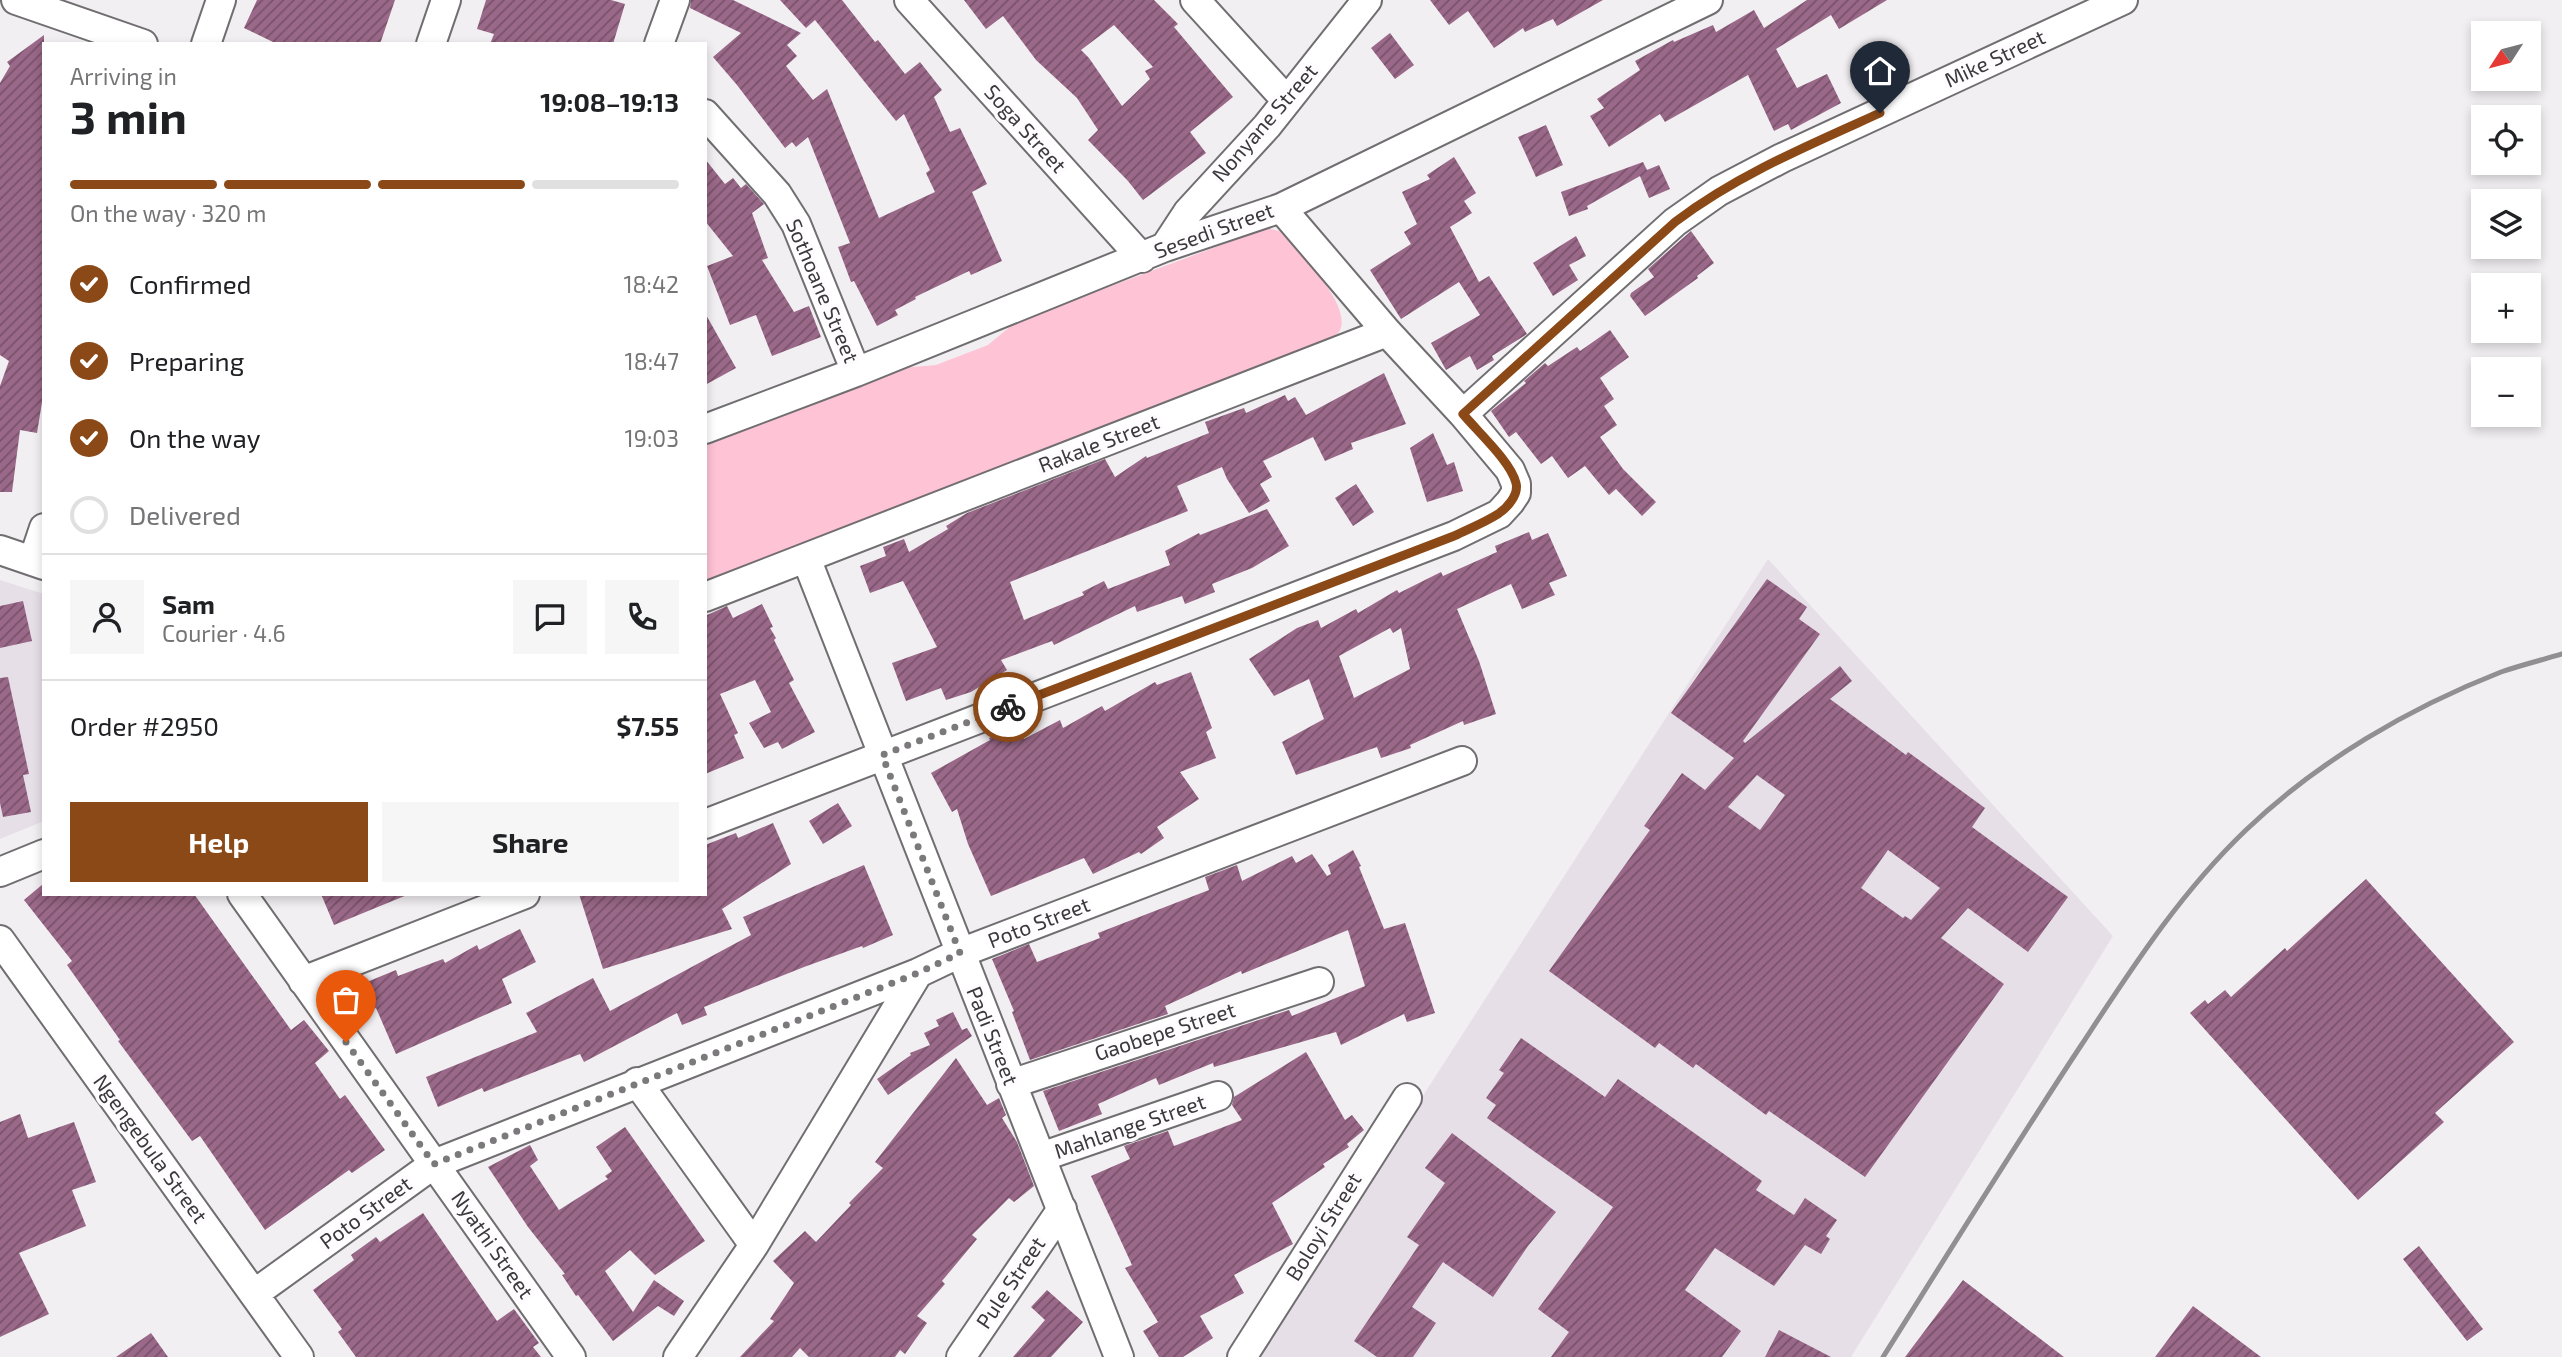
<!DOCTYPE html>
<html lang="en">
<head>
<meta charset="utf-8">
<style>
	:root { --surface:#fff; --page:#f6f6f6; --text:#202124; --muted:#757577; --line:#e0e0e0; --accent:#8b4917 }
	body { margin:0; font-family:"Exo 2",sans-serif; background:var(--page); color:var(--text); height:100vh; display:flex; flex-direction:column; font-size:26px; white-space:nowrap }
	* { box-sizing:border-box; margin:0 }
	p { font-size:23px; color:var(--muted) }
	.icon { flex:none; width:38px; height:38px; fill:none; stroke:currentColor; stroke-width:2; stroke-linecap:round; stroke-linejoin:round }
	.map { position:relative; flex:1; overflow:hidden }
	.sheet { position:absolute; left:42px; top:42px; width:665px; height:854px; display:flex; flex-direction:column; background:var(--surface); border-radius:0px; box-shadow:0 4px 10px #0003 }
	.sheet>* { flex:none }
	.needle { width:46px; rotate:234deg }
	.tools { position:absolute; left:2471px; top:21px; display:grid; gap:14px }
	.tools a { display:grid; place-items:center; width:70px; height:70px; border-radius:0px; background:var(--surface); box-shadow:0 4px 10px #0003; font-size:35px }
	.pin { position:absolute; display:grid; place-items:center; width:60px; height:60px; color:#fff; margin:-72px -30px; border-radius:50% 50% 50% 0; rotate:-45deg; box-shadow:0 0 7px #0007 }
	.pin .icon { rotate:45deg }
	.courier { position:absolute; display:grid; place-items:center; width:70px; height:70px; margin:-35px; border:5px solid #8b4917; border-radius:50%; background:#fff; color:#222; box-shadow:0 2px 9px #0007 }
	.summary em { font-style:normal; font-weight:700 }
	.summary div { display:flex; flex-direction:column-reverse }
	.summary { display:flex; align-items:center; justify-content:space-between; height:119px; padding:0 28px }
	h1 { font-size:46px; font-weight:700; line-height:52px }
	.bar { display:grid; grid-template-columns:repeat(4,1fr); gap:10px 7px; align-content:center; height:84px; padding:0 28px }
	.bar i { height:9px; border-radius:5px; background:var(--line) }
	.bar .selected { background:var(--accent) }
	.bar p { grid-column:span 4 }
	.line { display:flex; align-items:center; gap:18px; padding:0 28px; border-top:2px solid var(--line) }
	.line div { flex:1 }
	.round { display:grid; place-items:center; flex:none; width:74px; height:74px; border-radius:0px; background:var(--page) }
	ol { padding:0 28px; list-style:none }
	li { display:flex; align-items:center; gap:21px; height:77px }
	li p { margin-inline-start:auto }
	li .icon { padding:7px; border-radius:50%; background:var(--accent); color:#fff; stroke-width:4 }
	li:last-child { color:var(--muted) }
	li i { width:38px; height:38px; border:4px solid var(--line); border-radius:50% }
	.button { display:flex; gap:14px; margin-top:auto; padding:14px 28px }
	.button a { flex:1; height:80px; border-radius:0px; background:var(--accent); color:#fff; font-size:28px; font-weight:700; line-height:80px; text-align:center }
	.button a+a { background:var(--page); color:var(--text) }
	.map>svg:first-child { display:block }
	.built { fill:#e7dfe8 }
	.park { fill:#fec3d5 }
	.building { fill:url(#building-hatch); fill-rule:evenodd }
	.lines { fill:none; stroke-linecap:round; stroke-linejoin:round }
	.street-casing { stroke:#716e71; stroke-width:32 }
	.street { stroke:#fff; stroke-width:28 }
	.rail { stroke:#918f91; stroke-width:5 }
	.done { stroke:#7b797b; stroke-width:7; stroke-dasharray:0 12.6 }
	.route { stroke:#8b4917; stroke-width:9 }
	.labels { text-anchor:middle; stroke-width:7; stroke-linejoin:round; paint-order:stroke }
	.street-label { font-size:21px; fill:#3b3a3b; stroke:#fffcff }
</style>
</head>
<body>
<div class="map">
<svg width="2562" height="1357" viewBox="0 0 2562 1357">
	<defs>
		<pattern id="building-hatch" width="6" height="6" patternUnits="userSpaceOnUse" patternTransform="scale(1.75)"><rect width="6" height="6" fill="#9a6888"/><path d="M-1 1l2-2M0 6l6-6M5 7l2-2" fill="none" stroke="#78526a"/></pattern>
	</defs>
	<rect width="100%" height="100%" fill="#f2eff2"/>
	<path class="built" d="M1768 559 2113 936 1851 1357H1255Z
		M0 580 44 594V821L0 839Z"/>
	<path class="park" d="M1267 228 1279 231 1289 239C1303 257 1354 308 1339 332 1336 336 1330 339 1326 342L705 582V443L900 368 936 365 988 345 1017 321Z"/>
	<path class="building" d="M257 0H395L380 44H277L244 28Z
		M486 0H611L625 4 613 44H490L494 34 477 29Z
		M691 0H733L801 33 787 45 797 56 786 66 813 100 827 89 879 218 935 192 926 173 930 170 904 114 896 121 815 20 806 28 780 0H842L875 42 878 40 905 74 920 62 942 90 934 97 950 132 960 128 987 184 972 192 1002 261 971 275 969 271 915 297 916 299 895 310 898 315 877 326 854 281 851 282 838 247 850 243 808 137 796 147 792 142 785 148 737 85 713 57 741 33 690 8Z
		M964 0H1154L1178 24 1174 27 1233 97 1190 132 1206 153 1143 200 1128 181 1088 140 1098 130 1077 98 1036 60 1003 16 986 29ZM1114 25 1153 67 1145 71 1150 79 1122 106 1089 58 1081 50Z
		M1430 0H1603L1557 26 1553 19 1525 32 1523 28 1494 48 1468 11 1449 25Z
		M1807 0H1887L1839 29 1831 15 1776 49 1797 88 1827 74 1841 103 1791 130 1788 124 1774 131 1748 75 1665 122 1660 114 1609 147 1590 116 1604 108 1597 99 1640 70 1635 61 1673 40 1674 42 1713 25 1716 32 1754 10 1764 28Z
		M1390 33 1414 65 1395 79 1371 48Z
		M44 35V390L37 433 20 430 12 492H0V386L9 361 0 355V83L10 66 7 62Z
		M1546 125 1563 165 1536 177 1518 137Z
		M1454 157 1476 193 1464 201 1472 213 1450 227 1479 282 1489 276 1527 334 1492 356 1494 360 1477 370 1470 356 1446 370 1431 343 1480 315 1459 282 1401 319 1370 270 1411 244 1404 232 1417 224 1402 192 1430 179 1427 175Z
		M705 159 725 184 733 178 741 188 746 184 764 204 752 213 768 258 762 260 794 312 809 306 821 337 772 356 756 315 730 325 707 266 733 256 705 221Z
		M1643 162 1647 170 1659 165 1670 189 1649 198 1640 176 1587 206 1588 209 1569 216 1561 192Z
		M1691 231 1714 263 1697 276 1698 278 1645 316 1630 296 1631 293 1654 277 1648 269Z
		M1576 236 1586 256 1569 265 1578 280 1553 296 1533 263Z
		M705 313 736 368 705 385Z
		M1610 330 1629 357 1600 378 1614 399 1604 406 1617 425 1600 437 1623 469 1656 502 1642 516 1616 489 1609 495 1585 466 1568 478 1552 456 1541 464 1516 432 1509 437 1491 411 1526 383 1524 381 1545 363 1548 366 1577 347 1580 351Z
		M1384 373 1406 424 1351 443 1353 449 1325 461 1313 437 1263 461 1272 477 1260 484 1270 501 1249 513 1227 479 1222 467 1177 486 1188 511 1010 582 1024 620 1084 595 1082 592 1104 581 1108 589 1170 565 1165 551 1199 533 1200 535 1267 509 1289 546 1252 568 1212 584 1215 592 1185 604 1182 596 1137 612 1135 606 1054 645 1052 641 1001 660 1007 670 971 692 946 700 941 688 906 701 892 663 937 647 903 581 870 593 860 566 886 556 883 547 904 539 909 552 948 529 946 526 967 513 1105 459 1115 477 1146 456 1147 458 1209 433 1205 422 1244 408 1246 413 1285 395 1288 401 1295 397 1306 415Z
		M1433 433 1447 465 1454 462 1463 491 1427 502 1410 448Z
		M1356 484 1374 512 1353 526 1335 498Z
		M1529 532 1532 540 1548 533 1567 576 1549 583 1555 595 1522 609 1511 584 1457 609 1479 661 1496 714 1464 725 1463 721 1410 745 1411 748 1381 758 1377 747 1296 775 1282 742 1324 719 1309 679 1274 696 1249 659 1297 628 1318 620 1321 628 1356 609 1358 613 1397 590 1399 593 1441 572 1443 576 1497 552 1495 546ZM1390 628 1393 633 1401 628 1410 669 1354 698 1339 656Z
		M1767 579 1807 607 1799 619 1820 634 1743 741 1745 743 1840 666 1852 681 1830 699 1906 755 1908 752 1985 808 1972 827 2068 897 2028 952 1968 908 1941 938 2004 984 1865 1177 1769 1111 1766 1115 1696 1064 1693 1068 1659 1043 1655 1048 1549 971 1650 830 1644 826 1682 773 1705 790 1734 758 1671 713ZM1757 775 1785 795 1760 830 1728 807ZM1888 850 1940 888 1911 920 1905 916 1903 918 1861 888Z
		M23 601 32 641 0 648V606Z
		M762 604 773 627 770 628 776 638 774 640 794 680 789 683 815 732 782 749 778 742 764 748 749 723 771 712 755 680 720 694 738 733 734 735 744 758 705 774V616L727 606 733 618Z
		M1191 672 1212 728 1206 732 1216 758 1180 772 1199 799 1157 827 1164 838 1141 854 1139 852 1093 874 1084 858 991 896 968 844 957 809 952 812 931 773 990 740 989 738 1019 726 1024 739 1060 720 1063 728 1102 706 1105 711 1155 682 1157 685Z
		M8 677 29 774 23 775 31 812 3 817 0 803V678Z
		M838 803 852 826 823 844 809 821Z
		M773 823 791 864 722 909 732 929 603 969 579 894H705V845L736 833 738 838Z
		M1353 850 1361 866 1359 867 1384 929 1405 923 1435 1013 1407 1022 1404 1014 1341 1045 1336 1032 1214 1067 1213 1063 1159 1085 1156 1078 1098 1104 1102 1114 1059 1131 1043 1091 1289 1010 1292 1016 1365 986 1348 930 1242 974 1241 971 1165 1006 1168 1014 1030 1060 1012 1012 1014 1011 992 959 1029 944 1037 962 1100 938 1098 933 1209 890 1205 877 1237 865 1242 881 1292 856 1296 863 1312 854 1327 876 1331 874 1328 865Z
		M864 865 893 935 863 948 862 946 804 967 704 1007 707 1015 682 1025 677 1013 584 1062 580 1054 484 1092 482 1088 438 1107 426 1077 537 1032 526 1013 593 978 610 1011 751 935 743 917Z
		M2366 879 2514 1042 2435 1113 2444 1122 2358 1200 2190 1013 2205 1000 2208 1004 2225 990 2231 997 2285 948 2287 951Z
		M43 884 44 894H194L291 1030 304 1020 329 1051 315 1063 340 1099 345 1095 385 1150 352 1173 349 1170 265 1230 200 1136 192 1141 118 1041 120 1040 67 965 72 961 24 900Z
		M321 894H407V895L334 925Z
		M520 929 536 962 502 979 512 1003 396 1054 376 1008 373 1009 362 984 396 970 398 976 443 959 445 963 477 945 479 950Z
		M953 1012 962 1030 967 1028 972 1036 888 1095 877 1079 911 1055 910 1053 930 1045 924 1033 939 1026 936 1020Z
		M1521 1038 1605 1097 1618 1079 1762 1181 1756 1190 1794 1215 1805 1198 1837 1220 1826 1236 1830 1239 1821 1254 1805 1245 1774 1286 1715 1248 1685 1290 1741 1331 1722 1357H1551L1569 1332 1538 1309 1613 1207 1487 1118 1496 1105 1486 1098 1504 1073 1499 1070Z
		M1306 1052 1345 1120 1352 1115 1364 1130 1347 1144 1349 1147 1323 1164 1325 1167 1272 1203 1293 1244 1234 1275 1244 1293 1200 1316 1213 1338 1183 1357H1159L1143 1331 1158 1322 1125 1268 1132 1265 1091 1176 1130 1159 1124 1146 1168 1131 1174 1146 1242 1120 1232 1105 1234 1097Z
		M956 1058 987 1105 999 1098 1006 1115 1002 1118 1017 1142 1034 1186 1014 1202 1009 1198 972 1235 977 1239 942 1281 945 1284 917 1316 927 1323 905 1354 900 1350 895 1357H809L800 1348 792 1357H740L774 1321 770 1319 794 1283 773 1261 805 1231 816 1242 851 1205 849 1203 883 1168 875 1162Z
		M20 1114 28 1138 74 1122 96 1182 72 1190 86 1226 19 1253 49 1314 0 1337V1122Z
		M625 1127 705 1241 655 1275 630 1250 605 1271 633 1312 654 1280 684 1301 674 1316 658 1306 613 1341 578 1295 576 1296 562 1275 565 1274 528 1227 488 1167 530 1145 538 1160 530 1166 559 1210 608 1179 605 1176 612 1171 596 1147Z
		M1452 1133 1556 1212 1528 1246 1493 1297 1443 1262 1412 1307 1436 1323 1413 1357H1377L1354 1341 1419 1245 1407 1237 1445 1183 1425 1168Z
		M423 1213 497 1321 514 1309 539 1343 533 1347 541 1357H356L338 1332 342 1329 313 1290 354 1260 351 1255 376 1237 380 1242Z
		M2419 1246 2483 1329 2467 1341 2403 1259Z
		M1963 1280 2064 1357H1905Z
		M1047 1290 1083 1322 1051 1357H1013L1045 1320 1031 1307Z
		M2193 1306 2261 1357H2155Z
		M1779 1330 1831 1357H1765Z
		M151 1333 168 1357H116Z"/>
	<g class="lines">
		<g class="street-casing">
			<path id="street" d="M16 0 143 44
				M909 0 1142 258
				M1195 0 1287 101
				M206 44 221 0
				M431 44 446 0
				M659 44 675 0
				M705 114 777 194 796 224 856 372
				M1165 247 1188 212 1267 126 1367 0
				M1463 414 1675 222 1719 191 1782 158 2123 0
				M705 429 856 372 1165 247 1281 208 1708 0
				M0 550 44 565
				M806 558 1119 1357
				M33 561 44 528
				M705 597 1387 332
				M705 824 1454 536 1499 514 1510 502 1516 493V484L1510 470 1463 414 1387 332 1281 208
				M0 872 44 854
				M242 894 571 1357
				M0 940 299 1357
				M303 981 525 894
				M637 1082 754 1245
				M1011 1084 1319 982
				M1041 1157 1218 1096
				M254 1294 434 1164 918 973 960 953 1462 761
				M678 1357 754 1245 918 973
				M961 1357 1062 1209
				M1242 1357 1407 1098"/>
		</g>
		<use href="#street" class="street"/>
		<path class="rail" d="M1883 1357C1949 1252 2014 1147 2082 1044 2132 968 2180 893 2246 830 2318 761 2409 708 2501 672 2521 665 2542 660 2562 654"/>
	</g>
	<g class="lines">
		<path class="done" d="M346 1042 434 1164 918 973 960 953 882 755 1008 707"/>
		<path class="route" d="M1008 707 1454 536C1468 529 1484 523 1498 514 1507 508 1519 495 1516 483 1511 462 1478 432 1463 414L1675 222C1737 175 1809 145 1880 113"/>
	</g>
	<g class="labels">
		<g class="street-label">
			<text transform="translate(1995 59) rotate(-25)" y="7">Mike Street</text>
			<text transform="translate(1265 123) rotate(-49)" y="7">Nonyane Street</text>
			<text transform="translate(1025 129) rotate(48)" y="7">Soga Street</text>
			<text transform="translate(1214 231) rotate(-20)" y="7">Sesedi Street</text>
			<text transform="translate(822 291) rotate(67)" y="7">Sothoane Street</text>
			<text transform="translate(1099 444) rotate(-21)" y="7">Rakale Street</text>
			<text transform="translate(1039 923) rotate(-21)" y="7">Poto Street</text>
			<text transform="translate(1165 1032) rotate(-18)" y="7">Gaobepe Street</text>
			<text transform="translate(992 1036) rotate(68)" y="7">Padi Street</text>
			<text transform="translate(1130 1127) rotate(-19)" y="7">Mahlange Street</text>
			<text transform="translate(150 1149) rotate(54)" y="7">Ngengebula Street</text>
			<text transform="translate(366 1213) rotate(-36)" y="7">Poto Street</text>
			<text transform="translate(1324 1227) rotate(-58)" y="7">Boloyi Street</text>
			<text transform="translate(492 1245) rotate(55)" y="7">Nyathi Street</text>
			<text transform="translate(1011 1283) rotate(-56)" y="7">Pule Street</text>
		</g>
	</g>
</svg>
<div class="tools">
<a><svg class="needle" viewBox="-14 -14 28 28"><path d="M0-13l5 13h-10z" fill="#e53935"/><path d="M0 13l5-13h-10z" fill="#757577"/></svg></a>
<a><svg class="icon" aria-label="locate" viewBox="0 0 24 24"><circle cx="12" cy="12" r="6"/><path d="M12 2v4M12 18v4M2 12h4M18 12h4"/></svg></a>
<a><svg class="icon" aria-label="layers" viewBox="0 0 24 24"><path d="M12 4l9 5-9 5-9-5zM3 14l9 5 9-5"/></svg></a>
<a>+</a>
<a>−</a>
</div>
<div class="pin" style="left:346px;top:1042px;background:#ea580c"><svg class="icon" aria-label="bag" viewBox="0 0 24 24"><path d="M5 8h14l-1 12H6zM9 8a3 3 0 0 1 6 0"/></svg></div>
<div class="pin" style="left:1880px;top:113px;background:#1f2937"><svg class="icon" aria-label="home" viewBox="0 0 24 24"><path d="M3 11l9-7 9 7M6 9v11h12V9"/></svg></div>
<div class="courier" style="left:1008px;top:707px"><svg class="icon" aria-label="bike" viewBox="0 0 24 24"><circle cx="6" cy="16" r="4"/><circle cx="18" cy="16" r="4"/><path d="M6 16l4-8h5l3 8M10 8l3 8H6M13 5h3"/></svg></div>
<section class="sheet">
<div class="summary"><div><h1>3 min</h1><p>Arriving in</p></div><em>19:08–19:13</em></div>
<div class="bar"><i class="selected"></i><i class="selected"></i><i class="selected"></i><i></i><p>On the way · 320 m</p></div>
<ol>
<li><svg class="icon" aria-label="check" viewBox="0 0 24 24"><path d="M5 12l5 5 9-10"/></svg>Confirmed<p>18:42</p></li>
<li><svg class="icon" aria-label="check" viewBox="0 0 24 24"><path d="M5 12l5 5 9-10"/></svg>Preparing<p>18:47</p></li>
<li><svg class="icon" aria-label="check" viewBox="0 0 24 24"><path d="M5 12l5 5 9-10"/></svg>On the way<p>19:03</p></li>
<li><i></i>Delivered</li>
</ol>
<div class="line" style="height:126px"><a class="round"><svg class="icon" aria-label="person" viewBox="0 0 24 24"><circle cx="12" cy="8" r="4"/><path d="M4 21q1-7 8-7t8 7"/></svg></a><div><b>Sam</b><p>Courier · 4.6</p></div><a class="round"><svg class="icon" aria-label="chat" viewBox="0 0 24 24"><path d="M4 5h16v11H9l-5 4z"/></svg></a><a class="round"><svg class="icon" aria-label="phone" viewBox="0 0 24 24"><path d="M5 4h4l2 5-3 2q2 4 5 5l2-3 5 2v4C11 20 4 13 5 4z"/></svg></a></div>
<div class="line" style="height:91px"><div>Order #2950</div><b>$7.55</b></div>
<div class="button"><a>Help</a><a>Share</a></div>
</section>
</div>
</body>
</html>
